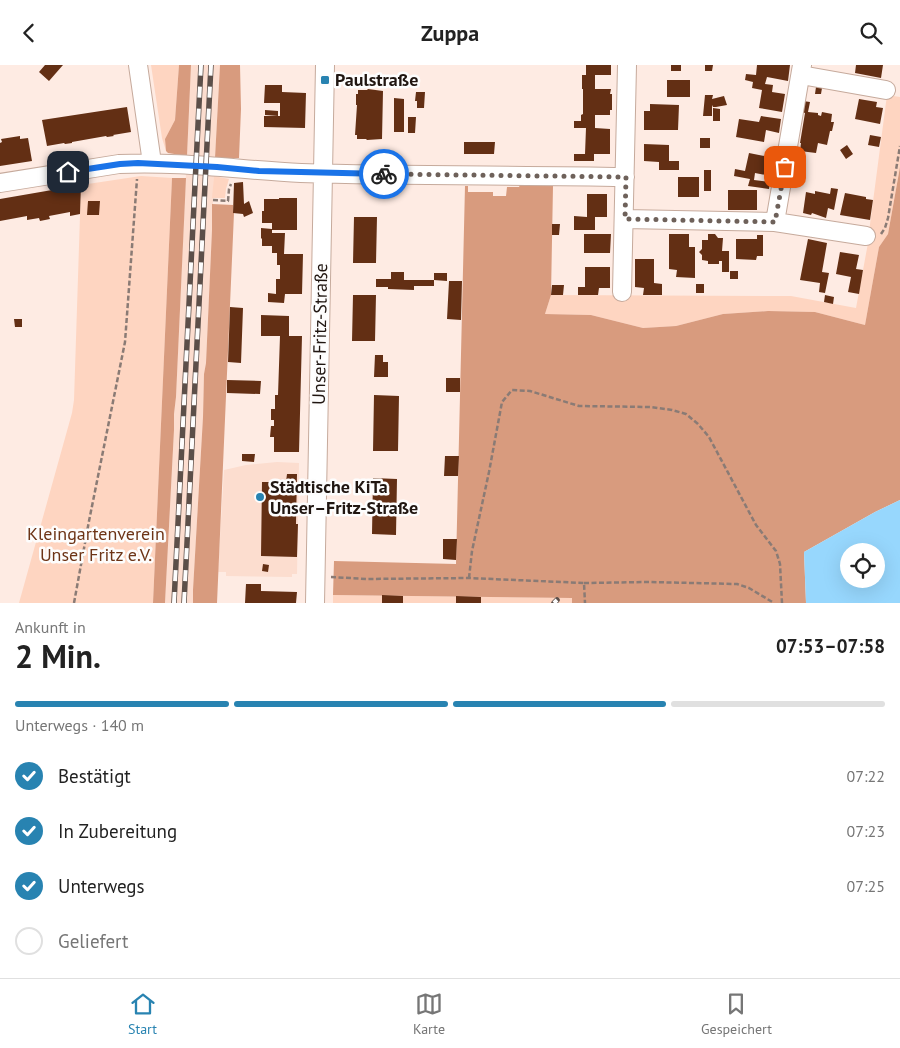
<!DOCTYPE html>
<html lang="de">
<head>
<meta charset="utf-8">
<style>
	:root { --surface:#fff; --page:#f2f2f2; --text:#222; --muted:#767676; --line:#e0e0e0; --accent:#2883b1 }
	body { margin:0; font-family:"PT Sans",sans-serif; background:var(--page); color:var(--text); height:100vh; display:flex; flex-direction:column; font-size:19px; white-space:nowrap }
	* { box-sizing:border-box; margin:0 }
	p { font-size:16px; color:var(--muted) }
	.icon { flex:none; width:28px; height:28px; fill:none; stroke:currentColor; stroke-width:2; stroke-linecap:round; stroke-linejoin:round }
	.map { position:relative; height:538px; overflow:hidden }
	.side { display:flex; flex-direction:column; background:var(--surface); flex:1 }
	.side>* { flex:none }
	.fabs { position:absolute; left:840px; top:478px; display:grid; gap:10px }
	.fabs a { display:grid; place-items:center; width:45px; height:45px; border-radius:50%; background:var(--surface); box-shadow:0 5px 20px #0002; font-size:25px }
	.pin { position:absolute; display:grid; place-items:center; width:42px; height:42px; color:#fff; margin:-21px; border-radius:10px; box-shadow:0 2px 8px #0006 }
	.courier { position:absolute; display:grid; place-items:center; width:50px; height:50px; margin:-25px; border:4px solid #1a73e8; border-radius:50%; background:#fff; color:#222; box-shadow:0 1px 6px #0007 }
	.head em { font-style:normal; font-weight:800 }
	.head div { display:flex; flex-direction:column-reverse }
	.head { display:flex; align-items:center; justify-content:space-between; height:85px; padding:0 15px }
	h1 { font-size:32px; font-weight:800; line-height:38px }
	.bar { display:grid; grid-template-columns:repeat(4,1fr); gap:8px 5px; align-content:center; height:60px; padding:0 15px }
	.bar i { height:6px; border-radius:4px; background:var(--line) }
	.bar .current { background:var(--accent) }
	.bar p { grid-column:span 4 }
	ol { padding:0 15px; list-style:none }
	li { display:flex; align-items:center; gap:15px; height:55px }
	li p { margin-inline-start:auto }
	li .icon { padding:5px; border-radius:50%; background:var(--accent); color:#fff; stroke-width:4 }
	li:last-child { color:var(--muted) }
	li i { width:28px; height:28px; border:2px solid var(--line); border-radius:50% }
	header { display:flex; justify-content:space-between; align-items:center; height:65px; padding:0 15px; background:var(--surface); font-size:22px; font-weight:800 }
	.menu { display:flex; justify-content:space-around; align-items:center; height:70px; border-top:1px solid var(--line); background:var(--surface); font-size:14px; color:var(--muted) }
	.menu a { display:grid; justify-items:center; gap:2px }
	.menu .current { color:var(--accent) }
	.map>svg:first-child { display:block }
	.built { fill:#fcddcf }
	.green { fill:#fed5c1 }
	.forest { fill:#d89b7e }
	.water { fill:#97d7fd; fill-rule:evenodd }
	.building { fill:#632f14 }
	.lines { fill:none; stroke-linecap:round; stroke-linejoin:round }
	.minor-casing { stroke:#c6aa9c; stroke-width:20 }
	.path { stroke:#8a7b75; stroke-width:2.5; stroke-dasharray:5 2.5; stroke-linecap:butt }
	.minor { stroke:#fff; stroke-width:18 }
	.rail-casing { stroke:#5c4f49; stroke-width:5.5 }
	.rail { stroke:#fdfdfd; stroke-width:4; stroke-dasharray:11; stroke-linecap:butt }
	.done { stroke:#6e615a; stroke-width:5; stroke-dasharray:0 9 }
	.route { stroke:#1a73e8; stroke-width:6 }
	.poi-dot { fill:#2883b1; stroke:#fdfdfd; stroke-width:2 }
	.labels { text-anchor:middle; stroke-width:5; stroke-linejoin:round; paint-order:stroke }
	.poi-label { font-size:18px; font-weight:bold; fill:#201611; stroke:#fdfdfd; text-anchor:start }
	.street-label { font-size:18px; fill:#201611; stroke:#fdfdfd }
	.park-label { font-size:18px; fill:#6d3416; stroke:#fdfdfd }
</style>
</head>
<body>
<header><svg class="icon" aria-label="back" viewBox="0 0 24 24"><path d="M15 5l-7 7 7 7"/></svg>Zuppa<svg class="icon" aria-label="search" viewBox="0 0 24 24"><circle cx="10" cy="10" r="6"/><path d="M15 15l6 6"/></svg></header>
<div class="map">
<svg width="900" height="538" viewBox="0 0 900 538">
	<rect width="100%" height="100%" fill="#feebe3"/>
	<path class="built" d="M191 0H220L215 93 187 91Z
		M186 109 214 111 212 165 206 298 204 309 203 352 193 525V538H165L174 365V349L176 332Z
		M277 397 299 398 297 509H292V512L226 511V507H218L224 405 246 400Z"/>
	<path class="green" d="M151 0H179L175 55 165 74 166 86 162 73Z
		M887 30 900 32V102L888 169 879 182 865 260 815 247 768 246 723 249 676 261 643 263 591 250 545 249 551 230 791 231 856 243 868 178 869 167Z
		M141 111 172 113 153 538H19L72 348 74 335 81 120Z
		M214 111 229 114 226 124 225 133H212Z
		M333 530 572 533V538H333Z"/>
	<path class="forest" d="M179 0H191L187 91 168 88 166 86 165 74 175 55Z
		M220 0H240L241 44 239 93H215Z
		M900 102V435L875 447 804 487 806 538H572V533L333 530 334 496 456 499 465 121H468V127H493V131H506L507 122H519L520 120 553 121 551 230 545 249 591 250 643 263 676 261 723 249 768 246 815 247 865 260 879 182 888 169Z
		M172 113H186L176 332 174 349V365L165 538H153Z
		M212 139 233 140V148H234L217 538H193V525L203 352 204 309 206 298 212 165Z"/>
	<path class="water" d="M900 435V538H806L804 487 875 447ZM849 486H876V514H849Z"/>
	<path class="building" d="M45 0H63L49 16 39 7Z
		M586 0H611V10H595V24H611L610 29H612V45H610V50H595V63L610 64V89H594V96H574V89H585L586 63H574V56H581V50L583 49V24H582V10H586Z
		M671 0H681V6H671Z
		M705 0H713L712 6H705Z
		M757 0H790L788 16 767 12 765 19 773 20 772 27 785 29 782 47 759 43 762 25 752 23 753 17 745 15 746 9 756 10Z
		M856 0H883L881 13 855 8Z
		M667 15H690V32H667Z
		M265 20H282V27L306 28 305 63 264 62V51H280V38H264Z
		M816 22 822 23 821 29H815Z
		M368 24 383 26 382 74 367 75 366 74H357V70H355L357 40H356V29H358V25H367Z
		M416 27H425L424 43H417V36H415Z
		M705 30H713L712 34 724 31 727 40 716 42H713L712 40V51H703Z
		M394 33 404 34V67H394Z
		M859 34 877 37 876 42 883 43 880 59 855 54Z
		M803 36 810 37 808 47 818 48V50L821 51 822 47 832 49 831 57H834L832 66H830L827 80 818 78 816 88 800 86 801 78H800L805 48 802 47Z
		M650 39 679 40 678 65H644V46H650Z
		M127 42 131 67 113 70 114 71 107 72 106 71 72 77V78L65 79 64 78 47 81 42 55Z
		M713 43 720 44V56H713Z
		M265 45 278 46V51L265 50Z
		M761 51 781 54 779 68 766 65 764 77 736 72 739 54 759 57Z
		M408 52H416L415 68H408Z
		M870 70 881 72 879 82 868 80Z
		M20 71V74L28 73 32 96 0 101V78L2 77 1 74Z
		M700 73H710V83H700Z
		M464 77H495L494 89H464Z
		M644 79 669 80V96H679V105H659V97L644 96Z
		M847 80 853 89 846 94 840 85Z
		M380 87H389V96L380 95Z
		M749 88 774 93 771 111 755 108 754 115 770 117 769 124 748 121 750 114 734 111 735 104 745 106Z
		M704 105H711V126H704Z
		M678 112H699V132H678Z
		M243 117 244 139 249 136 253 148 244 152 243 149 233 148 234 118Z
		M81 120 80 149 70 151V147L49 151 50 154 40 156 39 153 27 155V151L0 156V134Z
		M831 123 838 124 834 145 828 143 826 153 812 148 811 150 803 148 806 127 815 129V126L830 129Z
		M728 125H757V145H728Z
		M845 128 866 132V134L873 135 870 155 840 150Z
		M587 129H607V152H595V165H574V151L587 152Z
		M279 133H297V165H272V168H285L284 189H303L302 229H285L284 238 268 237V228L276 229V214H280V200H277V188H272V181H262V173L261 174V163L272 164V158H262V146H264V134H279Z
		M88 136H100L99 150H87Z
		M354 152H377L376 198H353Z
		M552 159H560L559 170H552Z
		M584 169H611L610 188H584Z
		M669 169H689V182H695V213L676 212 677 205 669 204Z
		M708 169H715L718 173H723L722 186H729V207H722V196H719V199H708V196L702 195V190L699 187 702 184V175H708Z
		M757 170H763V191H757L756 195 736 194V174H757Z
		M808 174 827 178 822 207 829 208 825 228 819 227 820 218 800 215Z
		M840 187 859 190 856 204 863 205 859 229 848 227 851 212 836 209Z
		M635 194H654V218L662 219V230H643L644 223 635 222Z
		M585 202H610V223H599L598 230H578V222H585Z
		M730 206H738V214H730Z
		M391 207H404V215H434V208H447V216L434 215V221H414V225L388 224V222H376V214H391Z
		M449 216H462L461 255 447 254Z
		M696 219H704V228H696Z
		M552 220H564L563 230H551Z
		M353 230H376L375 276H352Z
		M825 230 834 232 833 239 824 237Z
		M230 242 243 243 241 298 228 297Z
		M261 250 289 251V271H302L299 387H274V372H270L271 361H274V355H271V344H275V330H278L280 271H261Z
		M14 254H22V262H15Z
		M375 290H383V297H388V312H374Z
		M446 313H460V327H446Z
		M227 315 261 316 260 329 227 328Z
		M374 330 399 331 398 386H373Z
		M242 389H255L254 397 242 396Z
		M445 391H459L458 411H444Z
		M287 409H297L296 459H298L297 492 261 491 262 417H286Z
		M373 413 397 414 396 470 372 469Z
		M443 474H457L456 495 443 494Z
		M263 499 269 500 268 507 262 506Z
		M246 519H261V526L297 527 296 538H245Z
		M382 530 403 531V538H382Z
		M456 531 481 532V538H456Z"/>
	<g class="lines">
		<g class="minor-casing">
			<path id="minor" d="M138 0 152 98
				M801 10 886 25
				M0 118 119 99C180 96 240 105 301 108 409 111 517 110 625 112
				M625 154 775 157 866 171
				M775 157 802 0
				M622 227 627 0
				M315 538 325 0"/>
		</g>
		<path class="path" d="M213 135 228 136 229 124 231 119
			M881 169 885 163 888 153 900 81
			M331 512 367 514 469 513 584 518 585 538
			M469 513 472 486 489 407 502 337 512 325 530 326 579 341 650 342 672 345 686 349 698 359 709 372 756 460 776 486 780 499 782 538
			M584 518 648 517 737 519 749 523 774 538
			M74 538 89 456 125 277 137 114"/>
		<use href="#minor" class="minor"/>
		<g class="rail-casing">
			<path id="rail" d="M174 538 201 0
				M184 538 211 0
				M554 538 557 535"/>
		</g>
		<use href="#rail" class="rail"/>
	</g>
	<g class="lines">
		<path class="done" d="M384 109 626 112 625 154 775 157 785 102"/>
		<path class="route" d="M68 107 120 99 138 98 217 102 259 106 384 109"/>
	</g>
	<g class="poi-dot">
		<rect x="320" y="10" width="10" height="10" rx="2.5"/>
		<circle cx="260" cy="432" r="5"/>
	</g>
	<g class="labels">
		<g class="poi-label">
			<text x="335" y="21">Paulstraße</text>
			<text x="270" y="428">Städtische KiTa<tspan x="270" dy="21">Unser–Fritz-Straße</tspan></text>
		</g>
		<g class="street-label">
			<text transform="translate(320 269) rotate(-89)" y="6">Unser-Fritz-Straße</text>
		</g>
		<g class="park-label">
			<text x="96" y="475">Kleingartenverein<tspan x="96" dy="21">Unser Fritz e.V.</tspan></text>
		</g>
	</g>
</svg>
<div class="fabs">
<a><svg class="icon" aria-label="locate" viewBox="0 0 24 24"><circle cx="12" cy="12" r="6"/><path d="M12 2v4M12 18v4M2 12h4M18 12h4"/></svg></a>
</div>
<div class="pin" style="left:785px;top:102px;background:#ea580c"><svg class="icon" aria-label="bag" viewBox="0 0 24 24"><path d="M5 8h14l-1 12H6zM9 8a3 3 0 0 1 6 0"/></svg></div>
<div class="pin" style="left:68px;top:107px;background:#1f2937"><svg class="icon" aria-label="home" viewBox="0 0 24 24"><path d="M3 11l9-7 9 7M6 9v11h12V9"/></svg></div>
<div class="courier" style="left:384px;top:109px"><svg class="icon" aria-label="bike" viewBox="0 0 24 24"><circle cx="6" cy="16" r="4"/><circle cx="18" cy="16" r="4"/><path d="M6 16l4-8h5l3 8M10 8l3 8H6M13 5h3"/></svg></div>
</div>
<section class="side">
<div class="head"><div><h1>2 Min.</h1><p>Ankunft in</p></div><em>07:53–07:58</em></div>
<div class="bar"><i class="current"></i><i class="current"></i><i class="current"></i><i></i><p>Unterwegs · 140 m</p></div>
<ol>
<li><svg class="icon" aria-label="check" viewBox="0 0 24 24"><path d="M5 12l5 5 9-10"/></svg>Bestätigt<p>07:22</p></li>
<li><svg class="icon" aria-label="check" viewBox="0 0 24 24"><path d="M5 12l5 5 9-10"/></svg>In Zubereitung<p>07:23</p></li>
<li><svg class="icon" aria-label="check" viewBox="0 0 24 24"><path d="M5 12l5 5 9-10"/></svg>Unterwegs<p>07:25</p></li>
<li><i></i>Geliefert</li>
</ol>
</section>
<nav class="menu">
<a class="current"><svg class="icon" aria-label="home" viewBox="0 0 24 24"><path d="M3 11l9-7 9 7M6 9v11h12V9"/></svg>Start</a>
<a><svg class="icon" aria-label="map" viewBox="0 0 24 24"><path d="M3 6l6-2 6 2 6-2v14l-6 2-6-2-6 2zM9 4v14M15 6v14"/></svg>Karte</a>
<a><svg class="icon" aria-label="saved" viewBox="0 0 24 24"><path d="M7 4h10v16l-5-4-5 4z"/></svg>Gespeichert</a>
</nav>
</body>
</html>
